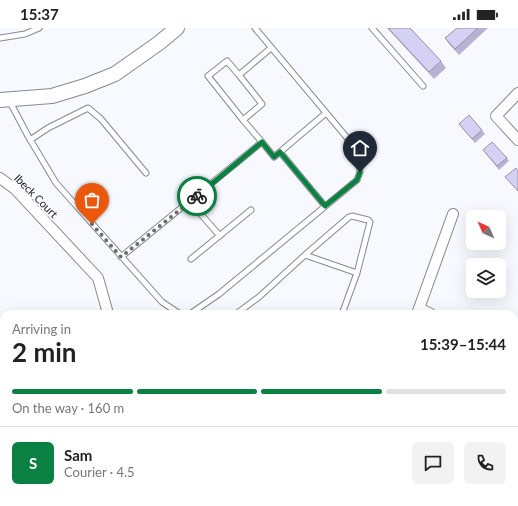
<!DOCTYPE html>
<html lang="en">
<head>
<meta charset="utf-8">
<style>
	:root { --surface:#fff; --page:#f2f2f2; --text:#222; --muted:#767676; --line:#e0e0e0; --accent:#0b8043 }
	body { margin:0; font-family:Lato,sans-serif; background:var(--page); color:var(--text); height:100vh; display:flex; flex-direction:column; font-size:15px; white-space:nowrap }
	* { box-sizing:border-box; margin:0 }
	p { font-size:13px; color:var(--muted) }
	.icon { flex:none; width:22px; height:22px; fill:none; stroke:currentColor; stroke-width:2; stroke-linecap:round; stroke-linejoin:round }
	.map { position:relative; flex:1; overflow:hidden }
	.sheet { position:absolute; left:0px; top:282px; width:518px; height:196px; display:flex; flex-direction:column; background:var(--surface); border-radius:12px 12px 0 0; box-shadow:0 4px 16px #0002 }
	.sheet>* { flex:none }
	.needle { width:26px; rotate:315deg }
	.buttons { position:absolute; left:466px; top:182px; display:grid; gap:8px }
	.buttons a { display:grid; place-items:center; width:40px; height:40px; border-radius:6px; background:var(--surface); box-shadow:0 4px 16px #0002; font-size:20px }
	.pin { position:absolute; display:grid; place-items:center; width:34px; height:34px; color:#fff; margin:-41px -17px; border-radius:50% 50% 50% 0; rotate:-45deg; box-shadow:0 0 4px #0007 }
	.pin .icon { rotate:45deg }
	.courier { position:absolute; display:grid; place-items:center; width:40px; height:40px; margin:-20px; border:3px solid #0b8043; border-radius:50%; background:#fff; color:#222; box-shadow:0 1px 5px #0007 }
	.headline em { font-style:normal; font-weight:700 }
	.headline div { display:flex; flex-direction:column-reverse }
	.headline { display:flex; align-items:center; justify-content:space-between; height:68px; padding:0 12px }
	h1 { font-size:26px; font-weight:700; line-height:30px }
	.bar { display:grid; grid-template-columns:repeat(4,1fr); gap:6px 4px; align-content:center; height:48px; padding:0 12px }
	.bar i { height:5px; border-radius:3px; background:var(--line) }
	.bar .selected { background:var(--accent) }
	.bar p { grid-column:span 4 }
	.line { display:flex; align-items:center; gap:10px; padding:0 12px; border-top:1px solid var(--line) }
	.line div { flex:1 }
	.round { display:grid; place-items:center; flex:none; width:42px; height:42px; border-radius:6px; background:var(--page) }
	.status { display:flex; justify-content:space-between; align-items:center; height:28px; padding:0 20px; background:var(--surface); direction:ltr }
	.status svg { height:11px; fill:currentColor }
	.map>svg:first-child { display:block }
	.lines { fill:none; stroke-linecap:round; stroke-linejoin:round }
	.lane-casing { stroke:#87898f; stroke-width:7 }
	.street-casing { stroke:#87898f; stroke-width:12 }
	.secondary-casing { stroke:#87898f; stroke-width:16 }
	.lane { stroke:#fff; stroke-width:5 }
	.street { stroke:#fff; stroke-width:10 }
	.secondary { stroke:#fff; stroke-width:14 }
	.wall { fill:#b6b4d2 }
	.building { fill:#d4d1f4; stroke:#9492ab }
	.done { stroke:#6c6c70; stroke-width:4; stroke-dasharray:0 7.2 }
	.route { stroke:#0b8043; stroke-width:5 }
	.labels { text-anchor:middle; stroke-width:4; stroke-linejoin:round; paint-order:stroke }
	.street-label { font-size:11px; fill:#202023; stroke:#f8f9ff }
</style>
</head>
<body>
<div class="status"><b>15:37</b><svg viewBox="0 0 49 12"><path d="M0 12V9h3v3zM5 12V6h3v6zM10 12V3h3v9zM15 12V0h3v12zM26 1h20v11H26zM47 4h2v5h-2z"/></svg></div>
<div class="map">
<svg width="518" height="478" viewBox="0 0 518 478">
	<rect width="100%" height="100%" fill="#f8f9ff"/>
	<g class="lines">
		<g class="lane-casing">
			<path id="lane" d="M372 0 423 58
				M0 10 25 6 39 0
				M239 47 227 33 208 48 243 92
				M10 74 28 108 56 155 162 274 180 286
				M30 112 48 100 88 80 101 91 146 145
				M262 114 274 129 326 85
				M280 124 325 178
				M190 174 220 208
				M305 227 349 189 352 188 368 192 370 194 357 245
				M121 229 262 114 243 92 262 76 239 47 271 20
				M191 231 251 182
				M190 286 219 266 357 152 360 144 359 124 255 0
				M236 286 259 269 305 227 357 245 342 286
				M287 478 288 474"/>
		</g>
		<g class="street-casing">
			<path id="street" d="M518 65 496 88 518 112
				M0 150 15 161 98 250 107 282
				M419 280 431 286
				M417 286 453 186
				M514 343 518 350
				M514 411 518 402
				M0 450 4 451
				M85 474 97 478
				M49 478V474
				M368 478 369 474"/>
		</g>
		<g class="secondary-casing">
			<path id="secondary" d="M0 72 52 68 85 58 115 46 159 15 177 0"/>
		</g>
		<use href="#lane" class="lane"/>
		<use href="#street" class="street"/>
		<use href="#secondary" class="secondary"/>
	</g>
	<path class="wall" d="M387 0H410L441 33 446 40 434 51Z
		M457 0H488L459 27 449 16 445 10Z
		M459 96 482 102 485 106 475 115Z
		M483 122 507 130 509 133 499 142Z"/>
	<path class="building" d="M388 0H410L441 33 429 44Z
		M457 0H478L455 21 445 10Z
		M469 87 482 102 472 111 459 96Z
		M492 114 507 130 497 138 483 122Z
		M516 140 518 143V163L505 149Z
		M4 474H11L15 478H8Z"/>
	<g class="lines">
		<path class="done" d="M92 196 121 229 197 168"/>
		<path class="route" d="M197 168 262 114 274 129 280 124 325 178 357 152 360 144"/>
	</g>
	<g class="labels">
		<g class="street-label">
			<text transform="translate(36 168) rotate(45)" y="4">Ibeck Court</text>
		</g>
	</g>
</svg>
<div class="buttons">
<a><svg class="needle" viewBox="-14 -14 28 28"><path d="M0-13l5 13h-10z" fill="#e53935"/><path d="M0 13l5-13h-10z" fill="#767676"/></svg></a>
<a><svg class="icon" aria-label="layers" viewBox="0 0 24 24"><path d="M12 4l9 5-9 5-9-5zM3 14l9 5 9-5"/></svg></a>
</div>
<div class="pin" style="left:92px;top:196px;background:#ea580c"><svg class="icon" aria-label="bag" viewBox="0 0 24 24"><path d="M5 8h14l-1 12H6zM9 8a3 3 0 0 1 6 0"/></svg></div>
<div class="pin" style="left:360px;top:144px;background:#1f2937"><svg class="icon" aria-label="home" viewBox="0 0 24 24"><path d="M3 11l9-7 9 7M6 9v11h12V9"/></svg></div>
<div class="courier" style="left:197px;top:168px"><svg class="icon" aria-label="bike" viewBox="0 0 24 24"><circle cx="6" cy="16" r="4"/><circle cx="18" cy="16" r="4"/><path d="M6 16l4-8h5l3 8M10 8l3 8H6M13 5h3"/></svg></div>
<section class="sheet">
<div class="headline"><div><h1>2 min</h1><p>Arriving in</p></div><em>15:39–15:44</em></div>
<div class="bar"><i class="selected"></i><i class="selected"></i><i class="selected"></i><i></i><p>On the way · 160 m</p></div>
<div class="line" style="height:72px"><b class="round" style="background:var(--accent);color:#fff">S</b><div><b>Sam</b><p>Courier · 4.5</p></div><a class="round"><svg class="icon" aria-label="chat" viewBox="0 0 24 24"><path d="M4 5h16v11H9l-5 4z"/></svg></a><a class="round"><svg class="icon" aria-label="phone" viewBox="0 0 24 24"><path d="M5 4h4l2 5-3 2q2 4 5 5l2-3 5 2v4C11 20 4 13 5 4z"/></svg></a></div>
</section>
</div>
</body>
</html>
